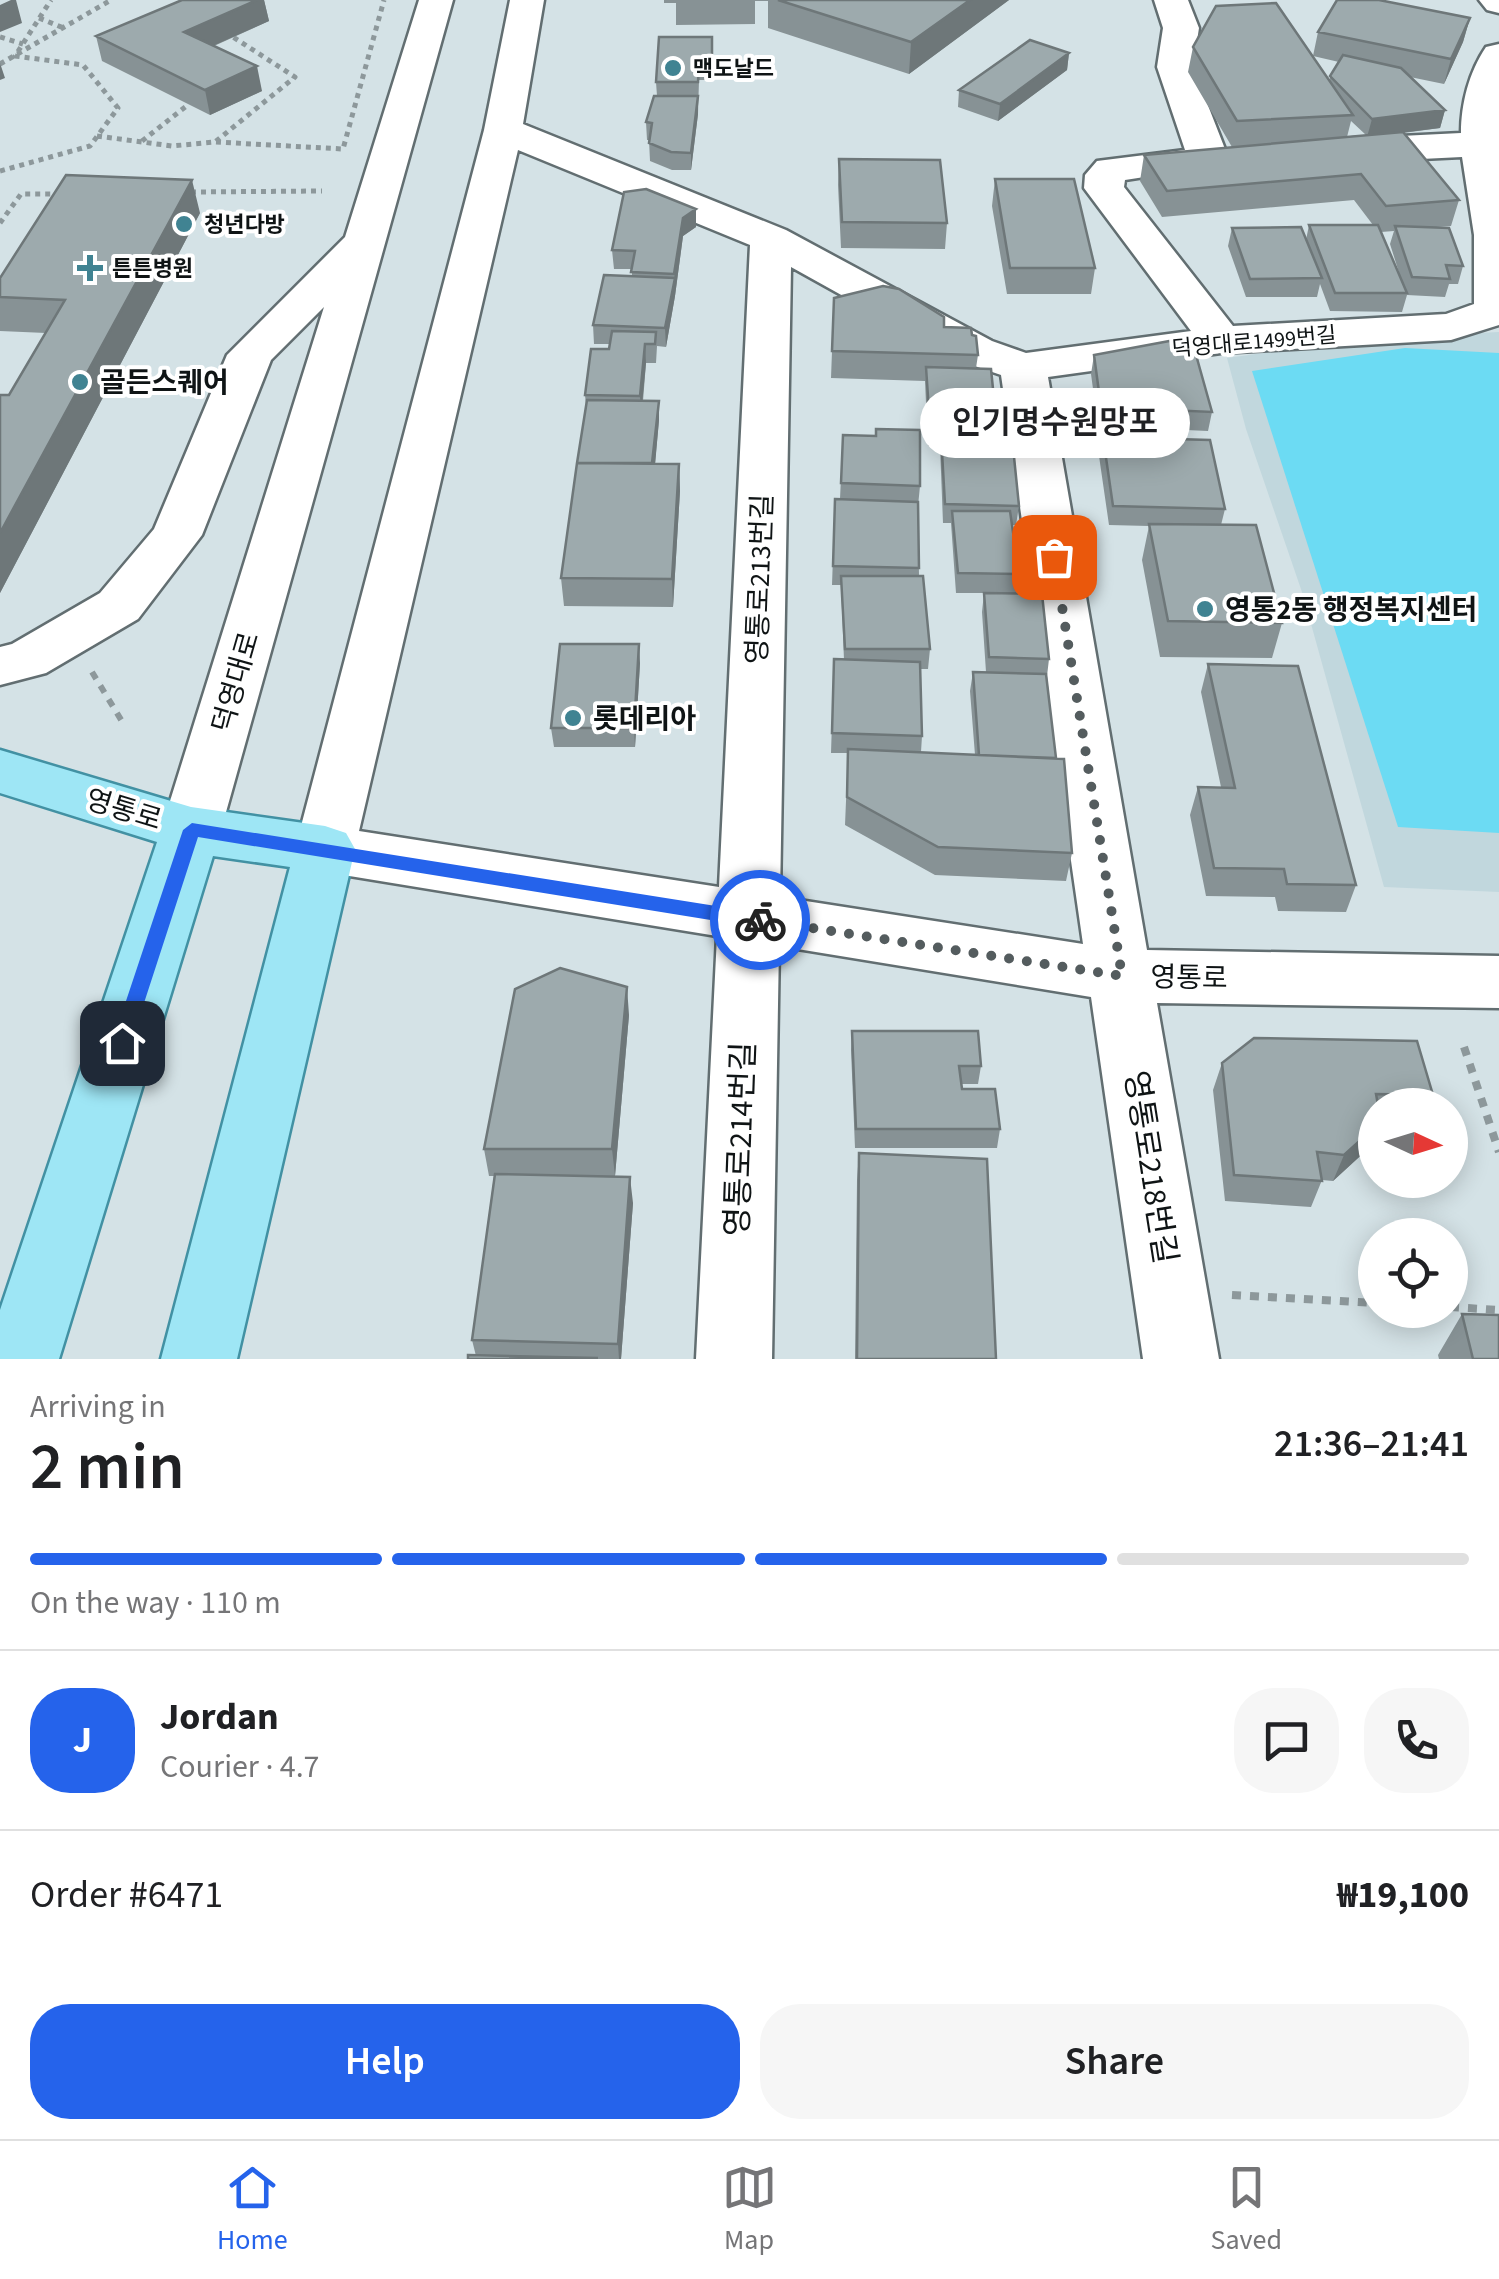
<!DOCTYPE html>
<html lang="en">
<head>
<meta charset="utf-8">
<style>
	:root { --surface:#fff; --page:#f6f6f6; --text:#202124; --muted:#757577; --line:#e0e0e0; --accent:#2563eb }
	body { margin:0; font-family:"Source Sans 3","Noto Sans KR",sans-serif; background:var(--page); color:var(--text); height:100vh; display:flex; flex-direction:column; font-size:38px; white-space:nowrap }
	* { box-sizing:border-box; margin:0 }
	p { font-size:32px; color:var(--muted) }
	.icon { flex:none; width:55px; height:55px; fill:none; stroke:currentColor; stroke-width:2; stroke-linecap:round; stroke-linejoin:round }
	.map { position:relative; height:1359px; overflow:hidden }
	.drawer { display:flex; flex-direction:column; background:var(--surface); flex:1 }
	.drawer>* { flex:none }
	.needle { width:65px; rotate:94deg }
	.buttons { position:absolute; left:1358px; top:1088px; display:grid; gap:20px }
	.buttons a { display:grid; place-items:center; width:110px; height:110px; border-radius:50%; background:var(--surface); box-shadow:0 5px 25px #0003; font-size:50px }
	.pin { position:absolute; display:grid; place-items:center; width:85px; height:85px; color:#fff; margin:-42px; border-radius:20px; box-shadow:0 5px 15px #0006 }
	.courier { position:absolute; display:grid; place-items:center; width:100px; height:100px; margin:-50px; border:8px solid #2563eb; border-radius:50%; background:#fff; color:#222; box-shadow:0 2px 12px #0007 }
	.bubble { position:absolute; height:70px; border-radius:35px; background:var(--surface); box-shadow:0 5px 25px #0003; font-size:32px; font-weight:600; line-height:70px; text-align:center }
	.head em { font-style:normal; font-weight:600 }
	.head div { display:flex; flex-direction:column-reverse }
	.head { display:flex; align-items:center; justify-content:space-between; height:170px; padding:0 30px }
	h1 { font-size:65px; font-weight:600; line-height:75px }
	.bar { display:grid; grid-template-columns:repeat(4,1fr); gap:15px 10px; align-content:center; height:120px; padding:0 30px }
	.bar i { height:12px; border-radius:8px; background:var(--line) }
	.bar .active { background:var(--accent) }
	.bar p { grid-column:span 4 }
	.line { display:flex; align-items:center; gap:25px; padding:0 30px; border-top:2px solid var(--line) }
	.line div { flex:1 }
	.round { display:grid; place-items:center; flex:none; width:105px; height:105px; border-radius:40px; background:var(--page) }
	.primary-button { display:flex; gap:20px; margin-top:auto; padding:20px 30px }
	.primary-button a { flex:1; height:115px; border-radius:40px; background:var(--accent); color:#fff; font-size:40px; font-weight:600; line-height:115px; text-align:center }
	.primary-button a+a { background:var(--page); color:var(--text) }
	.tabs { display:flex; justify-content:space-around; align-items:center; height:140px; border-top:2px solid var(--line); background:var(--surface); font-size:28px; color:var(--muted) }
	.tabs a { display:grid; justify-items:center; gap:5px }
	.tabs .active { color:var(--accent) }
	.map>svg:first-child { display:block }
	.built { fill:#c1d7dd }
	.green { fill:#6cdbf3 }
	.lines { fill:none; stroke-linecap:round; stroke-linejoin:round }
	.minor-casing { stroke:#626e71; stroke-width:5 }
	.major-casing { stroke:#4291a3; stroke-width:5 }
	.path-far2 { stroke:#8d989b; stroke-width:5; stroke-dasharray:5 5; stroke-linecap:butt }
	.path-far1 { stroke:#8d989b; stroke-width:6; stroke-dasharray:8 8; stroke-linecap:butt }
	.path { stroke:#8d989b; stroke-width:8; stroke-dasharray:9 9; stroke-linecap:butt }
	.minor { fill:#fff; fill-rule:evenodd }
	.major { fill:#9ee6f5; fill-rule:evenodd }
	.wall { fill:#879295; fill-rule:evenodd }
	.shaded-wall { fill:#6e7779 }
	.building { fill:#9daaad; stroke:#6e7779; stroke-width:2.5 }
	.route { fill:#2563eb }
	.done { stroke:#545c5e; stroke-width:10; stroke-dasharray:0 18 }
	.poi-dot { fill:#408392; stroke:#fff; stroke-width:4 }
	.labels { text-anchor:middle; stroke-width:8; stroke-linejoin:round; paint-order:stroke }
	.far-poi-label { font-size:22px; font-weight:bold; fill:#0f1415; stroke:#fff; text-anchor:start }
	.far-street-label { font-size:22px; fill:#0f1415; stroke:#fff }
	.poi-label { font-size:28px; font-weight:bold; fill:#0f1415; stroke:#fff; text-anchor:start }
	.street-label { font-size:28px; fill:#0f1415; stroke:#fff }
	.near-street-label { font-size:32px; fill:#0f1415; stroke:#fff }
</style>
</head>
<body>
<div class="map">
<svg width="1499" height="1359" viewBox="0 0 1499 1359">
	<rect width="100%" height="100%" fill="#d4e2e6"/>
	<path class="built" d="M1499 332V892L1384 887 1303 595 1246 429 1227 358 1372 338Z"/>
	<path class="green" d="M1405 348 1499 353V833L1398 827 1252 371Z"/>
	<g class="lines">
		<g class="minor-casing">
			<path id="minor" d="M419 0H453L221 830 212 846 191 853 170 846 161 830 324 307 271 360 202 535 138 619 46 673 0 685V647L12 644 100 593 154 529 227 355 345 237Z
				M510 0H544L523 124 786 230 992 341 1026 353 1191 331 1084 188 1085 175 1097 161 1185 150 1157 67 1163 28 1154 0H1188L1199 28 1193 67 1225 149 1216 166 1125 180 1124 187 1233 326 1446 314 1474 304V235L1462 157 1340 163 1326 159 1320 151 1326 143 1340 139 1461 133C1461 104 1469 72 1486 47L1499 44V325L1451 340 1221 353 1048 377 1147 950 1499 956V1008L1157 1003 1219 1359H1143L1091 997 779 946 772 1359H696L717 936 325 872 304 865 295 849 484 130ZM518 150 750 245 719 887 359 831ZM791 267 960 361 1001 375 1083 944 780 897Z
				M1479 0H1499V13L1487 10Z"/>
		</g>
		<g class="major-casing">
			<path id="major" d="M0 750 191 807 325 826 346 833 355 849 237 1359H161L290 867 213 856 59 1359H0V1310L157 842 0 793Z"/>
		</g>
		<path class="path-far2" d="M39 18 66 29
			M0 37 23 44
			M0 64 111 0
			M97 136 172 146 215 142 295 77 233 37
			M142 141 189 104
			M216 142 343 149 384 0
			M0 171 90 146 118 108 83 65 15 56 51 0
			M191 192 322 191
			M0 223 21 194H59"/>
		<path class="path-far1" d="M92 672 123 723"/>
		<path class="path" d="M1464 1047 1499 1152
			M1232 1295 1375 1303
			M1450 1307 1499 1310"/>
		<use href="#minor" class="minor"/>
		<use href="#major" class="major"/>
	</g>
	<path class="wall" d="M182 0H264L269 21 214 46 262 91 210 115 102 61 96 36Z
		M664 0H1009L909 74 768 28V1H755V24L676 25V3H664Z
		M1470 18 1463 42 1444 84 1410 77 1445 110 1440 128 1403 133 1459 200 1451 226 1436 227 1463 266 1458 284H1449L1445 297 1407 295 1402 312 1330 311 1320 284 1317 297H1246L1228 246 1232 228 1306 240 1309 225H1373L1354 200 1162 217 1140 181 1144 155 1232 147 1188 72 1193 47 1313 56 1318 32ZM1313 56 1339 62 1329 80ZM1351 121 1366 135 1347 137ZM1394 231 1390 244 1402 282 1381 232Z
		M712 37V80H699L698 114 691 170H672L650 161 649 140H647L646 122 657 96 656 82Z
		M1069 53 1067 70 998 121 958 107 959 90Z
		M839 159 947 223 945 249 841 248 838 185Z
		M995 179 1095 268 1091 294H1007L992 206Z
		M696 209V227L683 236 675 296 666 347 657 346 656 363H646L643 401 659 420 655 463 679 464 680 491 673 607 564 606 561 578 586 405 585 395 609 349 610 344H594L593 325 632 276V269H614L612 250Z
		M200 213 0 593 9 395 46 333 0 331V278Z
		M834 298 972 335 978 355 976 368 997 428 996 437 1019 506 1016 525H1012L1019 574 1016 593 1049 659 1047 676 1056 758 1072 853 1066 881 935 875 845 825 848 753H831L834 659 844 660 841 585H832L835 499H840L843 435 876 436V429L920 486 918 506 919 576 930 649 928 669H920L922 736 921 752 975 755 970 691 973 672H986L982 612 984 593H956L951 523H943L940 446H928L925 381 831 378Z
		M1094 355 1212 412 1208 431 1098 426 1091 374Z
		M1103 437 1225 509 1221 525 1282 623 1272 658 1160 657 1142 560 1149 526 1109 525 1099 456Z
		M640 663 635 747H554L551 728Z
		M1208 664 1356 885 1346 912 1278 911 1275 897 1206 896 1190 815 1198 787H1221L1201 692Z
		M629 1015 615 1176H552L633 1203 621 1359H468L476 1356 472 1340 494 1176H489L484 1149Z
		M852 1031 981 1066 978 1084H961L962 1089 1000 1129 997 1148H855L851 1050Z
		M1222 1063 1433 1095 1429 1105H1375L1370 1147 1333 1181 1322 1180 1311 1207 1225 1201 1213 1090Z
		M859 1153 996 1359H855L857 1180Z
		M1462 1314 1499 1359H1439L1438 1355Z"/>
	<path class="shaded-wall" d="M11 0H16L22 23 0 32V5Z
		M257 0H264L269 21 190 56 184 32Z
		M970 0H1009L909 74 911 42Z
		M1470 18 1463 42 1444 84 1451 59Z
		M1069 53 1067 70 998 121 1000 104Z
		M0 63 5 78 0 80Z
		M257 66 262 91 210 115 205 90Z
		M698 96V114L691 170V153Z
		M1445 110 1440 128 1367 137 1372 119Z
		M192 180 200 213 0 593V533Z
		M696 209V227L683 236 675 296 666 347 665 328 674 279 683 218Z
		M645 344 646 363 641 415 640 396Z
		M659 401V420L653 488 652 468Z
		M679 464 680 491 673 607 672 579Z
		M639 644 640 663 635 747 634 728Z
		M627 987 629 1015 615 1176 612 1149Z
		M1375 1127V1136L1370 1147 1333 1181 1344 1155Z
		M630 1177 633 1203 621 1359H619L618 1344Z"/>
	<path class="building" d="M182 0H257L184 32 257 66 205 90 96 36Z
		M778 0H970L911 42Z
		M1337 0H1379L1470 18 1451 59 1318 32Z
		M1276 3 1353 115 1237 121 1193 47 1216 6Z
		M659 37H712V63H699L698 82H656Z
		M1030 40 1069 53 1000 104 959 90Z
		M1343 55 1401 68 1445 110 1372 119 1330 76Z
		M654 96H698L691 153 671 152 649 143 652 123 646 122Z
		M1403 132 1459 200 1386 206 1361 174 1167 191 1144 155Z
		M839 159 940 160 947 223 842 222Z
		M66 175 192 180 0 533V395H9L65 300 0 297V278Z
		M995 179H1074L1095 268H1010Z
		M646 189 696 209 683 218 674 274 631 272 635 251 612 250 624 192Z
		M1309 225H1378L1407 293H1335Z
		M1395 226 1449 228 1463 266 1446 265 1450 279 1412 277Z
		M1301 227 1322 278 1250 279 1232 228Z
		M604 275 675 278 665 328 593 325Z
		M883 286 899 289 944 317V327L971 328 972 335 976 336 978 355 832 351 834 298Z
		M612 331 656 332 655 344H645L640 396 585 395 591 349H609Z
		M1191 337 1212 412 1101 407 1094 355Z
		M926 367 991 369 997 428 930 426Z
		M587 400 659 401 652 463H577Z
		M876 429 920 430V486L841 483 843 435 876 436Z
		M941 435 1012 437 1019 506 945 504Z
		M1103 437 1210 440 1225 509 1113 506Z
		M577 463 679 464 672 579 561 578Z
		M835 499 918 502 919 568 833 566Z
		M952 511H1010L1019 574 958 573Z
		M1149 524 1256 525 1282 623 1168 621Z
		M841 576H923L930 649H845Z
		M984 593 1042 594 1049 659 989 657Z
		M560 644H639L634 728H551Z
		M834 659 920 662 922 736 832 733Z
		M1208 664 1298 666 1356 885 1287 884 1284 869 1214 868 1198 787 1235 788Z
		M973 672 1046 674 1056 758 979 755Z
		M848 749 1064 759 1072 853 938 847 847 797Z
		M560 968 627 987 612 1149H484L515 989Z
		M852 1031H978L981 1066H959L962 1089H995L1000 1129H856Z
		M1254 1038 1417 1041 1433 1095 1376 1094 1378 1105H1375V1127L1344 1155 1317 1152 1322 1181 1234 1175 1222 1063Z
		M859 1153 987 1159 996 1359H857Z
		M495 1174 630 1177 618 1344 472 1340Z
		M1462 1314 1499 1315V1359H1473Z
		M468 1355 598 1358 468 1359Z"/>
	<path class="route" d="M192 823 760 913 770 920 760 928 198 837 131 1043 122 1051 112 1043 183 830Z"/>
	<g class="lines">
		<path class="done" d="M760 920 1122 976 1054 557"/>
	</g>
	<g class="poi-dot">
		<circle cx="673" cy="68" r="10"/>
		<circle cx="184" cy="224" r="10"/>
		<path d="M85 253h10v10h10v10h-10v10h-10v-10h-10v-10h10z"/>
		<circle cx="80" cy="382" r="10"/>
		<circle cx="1205" cy="609" r="10"/>
		<circle cx="573" cy="718" r="10"/>
	</g>
	<g class="labels">
		<g class="far-poi-label">
			<text x="693" y="76">맥도날드</text>
			<text x="204" y="232">청년다방</text>
			<text x="112" y="276">튼튼병원</text>
		</g>
		<g class="far-street-label">
			<text transform="translate(1254 341) rotate(-5)" y="8">덕영대로1499번길</text>
		</g>
		<g class="poi-label">
			<text x="100" y="392">골든스퀘어</text>
			<text x="1225" y="619">영통2동 행정복지센터</text>
			<text x="593" y="728">롯데리아</text>
		</g>
		<g class="street-label">
			<text transform="translate(759 579) rotate(-88)" y="10">영통로213번길</text>
			<text transform="translate(235 682) rotate(-74)" y="10">덕영대로</text>
			<text transform="translate(124 809) rotate(17)" y="10">영통로</text>
			<text transform="translate(1189 977) rotate(1)" y="10">영통로</text>
		</g>
		<g class="near-street-label">
			<text transform="translate(740 1139) rotate(-88)" y="11">영통로214번길</text>
			<text transform="translate(1151 1167) rotate(81)" y="11">영통로218번길</text>
		</g>
	</g>
</svg>
<div class="buttons">
<a><svg class="needle" viewBox="-14 -14 28 28"><path d="M0-13l5 13h-10z" fill="#e53935"/><path d="M0 13l5-13h-10z" fill="#757577"/></svg></a>
<a><svg class="icon" aria-label="locate" viewBox="0 0 24 24"><circle cx="12" cy="12" r="6"/><path d="M12 2v4M12 18v4M2 12h4M18 12h4"/></svg></a>
</div>
<div class="pin" style="left:1054px;top:557px;background:#ea580c"><svg class="icon" aria-label="bag" viewBox="0 0 24 24"><path d="M5 8h14l-1 12H6zM9 8a3 3 0 0 1 6 0"/></svg></div>
<div class="pin" style="left:122px;top:1043px;background:#1f2937"><svg class="icon" aria-label="home" viewBox="0 0 24 24"><path d="M3 11l9-7 9 7M6 9v11h12V9"/></svg></div>
<div class="courier" style="left:760px;top:920px"><svg class="icon" aria-label="bike" viewBox="0 0 24 24"><circle cx="6" cy="16" r="4"/><circle cx="18" cy="16" r="4"/><path d="M6 16l4-8h5l3 8M10 8l3 8H6M13 5h3"/></svg></div>
<div class="bubble" style="left:920px;top:388px;width:270px">인기명수원망포</div>
</div>
<section class="drawer">
<div class="head"><div><h1>2 min</h1><p>Arriving in</p></div><em>21:36–21:41</em></div>
<div class="bar"><i class="active"></i><i class="active"></i><i class="active"></i><i></i><p>On the way · 110 m</p></div>
<div class="line" style="height:180px"><b class="round" style="background:var(--accent);color:#fff">J</b><div><b>Jordan</b><p>Courier · 4.7</p></div><a class="round"><svg class="icon" aria-label="chat" viewBox="0 0 24 24"><path d="M4 5h16v11H9l-5 4z"/></svg></a><a class="round"><svg class="icon" aria-label="phone" viewBox="0 0 24 24"><path d="M5 4h4l2 5-3 2q2 4 5 5l2-3 5 2v4C11 20 4 13 5 4z"/></svg></a></div>
<div class="line" style="height:130px"><div>Order #6471</div><b>₩19,100</b></div>
<div class="primary-button"><a>Help</a><a>Share</a></div>
</section>
<nav class="tabs">
<a class="active"><svg class="icon" aria-label="home" viewBox="0 0 24 24"><path d="M3 11l9-7 9 7M6 9v11h12V9"/></svg>Home</a>
<a><svg class="icon" aria-label="map" viewBox="0 0 24 24"><path d="M3 6l6-2 6 2 6-2v14l-6 2-6-2-6 2zM9 4v14M15 6v14"/></svg>Map</a>
<a><svg class="icon" aria-label="saved" viewBox="0 0 24 24"><path d="M7 4h10v16l-5-4-5 4z"/></svg>Saved</a>
</nav>
</body>
</html>
